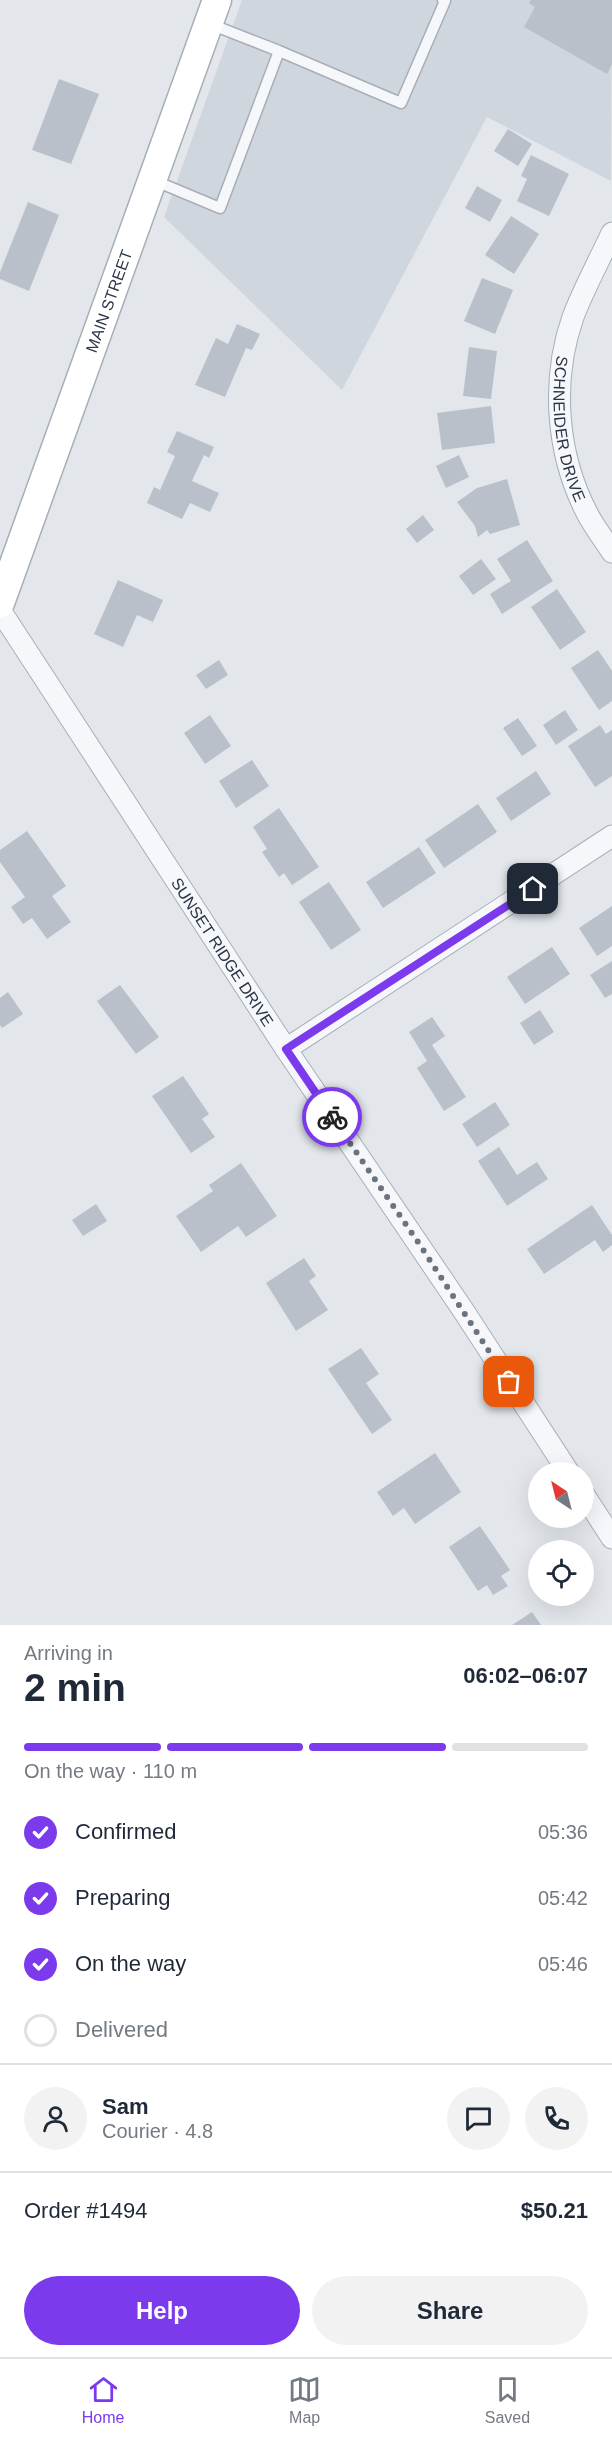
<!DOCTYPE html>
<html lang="en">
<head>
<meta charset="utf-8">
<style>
	:root { --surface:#fff; --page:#f2f2f3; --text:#1f2937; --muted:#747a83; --line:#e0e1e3; --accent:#7c3aed }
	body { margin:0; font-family:Arial,sans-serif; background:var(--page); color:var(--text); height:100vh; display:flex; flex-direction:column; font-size:22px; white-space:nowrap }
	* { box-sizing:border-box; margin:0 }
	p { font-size:20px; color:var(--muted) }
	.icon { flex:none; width:33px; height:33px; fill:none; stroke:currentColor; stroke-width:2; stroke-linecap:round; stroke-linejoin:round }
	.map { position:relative; height:1625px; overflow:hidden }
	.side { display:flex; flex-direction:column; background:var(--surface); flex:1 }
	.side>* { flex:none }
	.needle { width:39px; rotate:325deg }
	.controls { position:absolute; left:528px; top:1462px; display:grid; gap:12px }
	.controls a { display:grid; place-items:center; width:66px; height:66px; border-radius:50%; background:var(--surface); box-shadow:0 6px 24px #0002; font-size:30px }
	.pin { position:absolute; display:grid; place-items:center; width:51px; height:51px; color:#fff; margin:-26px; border-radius:12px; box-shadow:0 3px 9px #0006 }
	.courier { position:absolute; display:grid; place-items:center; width:60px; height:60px; margin:-30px; border:4px solid #7c3aed; border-radius:50%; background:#fff; color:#222; box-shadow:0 2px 8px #0007 }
	.headline em { font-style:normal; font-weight:700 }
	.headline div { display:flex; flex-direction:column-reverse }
	.headline { display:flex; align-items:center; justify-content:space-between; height:102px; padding:0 24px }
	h1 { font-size:39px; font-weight:700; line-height:45px }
	.bar { display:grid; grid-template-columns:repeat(4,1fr); gap:9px 6px; align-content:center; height:72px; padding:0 24px }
	.bar i { height:8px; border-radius:4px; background:var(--line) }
	.bar .current { background:var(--accent) }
	.bar p { grid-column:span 4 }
	.line { display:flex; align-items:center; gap:15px; padding:0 24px; border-top:2px solid var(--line) }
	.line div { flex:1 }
	.round { display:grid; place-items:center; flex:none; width:63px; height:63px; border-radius:32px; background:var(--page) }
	ol { padding:0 24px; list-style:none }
	li { display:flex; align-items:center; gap:18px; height:66px }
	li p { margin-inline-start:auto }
	li .icon { padding:6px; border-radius:50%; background:var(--accent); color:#fff; stroke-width:4 }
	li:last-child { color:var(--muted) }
	li i { width:33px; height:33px; border:3px solid var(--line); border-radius:50% }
	.action { display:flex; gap:12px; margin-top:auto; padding:12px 24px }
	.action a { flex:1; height:69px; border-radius:36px; background:var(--accent); color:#fff; font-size:24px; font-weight:700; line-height:69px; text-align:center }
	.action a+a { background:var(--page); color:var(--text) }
	.menu { display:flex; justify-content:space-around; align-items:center; height:84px; border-top:2px solid var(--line); background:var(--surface); font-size:16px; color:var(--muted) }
	.menu a { display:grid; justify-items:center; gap:3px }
	.menu .current { color:var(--accent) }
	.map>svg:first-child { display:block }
	.built { fill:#d0d6de }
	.building { fill:#b9c0ca }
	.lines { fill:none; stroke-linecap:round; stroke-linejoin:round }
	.lane-casing { stroke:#a7aeb7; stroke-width:13 }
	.street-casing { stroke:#a7aeb7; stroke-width:23 }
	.secondary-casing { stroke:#a7aeb7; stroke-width:31 }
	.lane { stroke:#f6f7fa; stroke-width:10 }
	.street { stroke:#f6f7fa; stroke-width:21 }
	.secondary { stroke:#fff; stroke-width:28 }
	.done { stroke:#6a7380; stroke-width:6; stroke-dasharray:0 10.8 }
	.route { stroke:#7c3aed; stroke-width:8 }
	.labels { text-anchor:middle; stroke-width:6; stroke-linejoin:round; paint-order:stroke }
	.street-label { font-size:16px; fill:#293446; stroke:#f3f5f9 }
</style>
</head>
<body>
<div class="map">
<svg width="612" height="1625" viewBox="0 0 612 1625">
	<rect width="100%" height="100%" fill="#e3e7ec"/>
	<path class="built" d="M242 0H612L611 181 487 117 342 390 164 217Z"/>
	<path class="building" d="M531 0H612V64L607 74 524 27 535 7 529 3Z
		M59 79 99 94 71 164 32 150Z
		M508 129 532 144 518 166 494 151Z
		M531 155 569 174 549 216 517 201 527 179 521 176Z
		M477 186 502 200 490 222 465 208Z
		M28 202 59 215 29 291 0 279V272Z
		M511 216 539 234 514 274 485 255Z
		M482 278 513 290 495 334 464 321Z
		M237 324 260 334 252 350 246 348 225 397 195 385 216 338 228 344Z
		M469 347 497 351 491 399 463 396Z
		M491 406 495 443 442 450 437 413Z
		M177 431 214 447 209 458 204 455 192 481 219 493 210 512 190 503 182 519 147 503 154 487 160 490 175 456 167 452Z
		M459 455 469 477 446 488 436 466Z
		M507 479 520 525 490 534 487 530 478 537 475 526 457 502 477 488Z
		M423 515 434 530 417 543 406 529Z
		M527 540 553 581 502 614 490 594 511 581 497 559Z
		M481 559 496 579 473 595 459 576Z
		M118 580 163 600 153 622 137 615 123 647 94 634Z
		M557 589 586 632 560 650 531 607Z
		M598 650 612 671V701L599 710 571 668Z
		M219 660 228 675 206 689 196 675Z
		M565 710 578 730 556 745 543 725Z
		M210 715 231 746 205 764 184 733Z
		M518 718 537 746 522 756 503 728Z
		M600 725 606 734 612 730V776L595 787 568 746Z
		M252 760 269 786 236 808 219 781Z
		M536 771 551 794 511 821 496 798Z
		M478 804 497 832 444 868 425 840Z
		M279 808 319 867 292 885 284 873 279 877 262 852 267 849 253 827Z
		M27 831 66 886 52 896 71 922 47 939 32 918 23 924 11 907 25 897 0 862V850Z
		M419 847 436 873 383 908 366 882Z
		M329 882 361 930 331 950 299 902Z
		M612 906V946L597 956 579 928Z
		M552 947 570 974 525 1004 507 977Z
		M612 961V994L605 998 590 975Z
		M120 985 159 1037 136 1054 97 1001Z
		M8 992 23 1014 2 1028 0 1025V998Z
		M540 1010 554 1032 534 1045 520 1023Z
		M432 1017 445 1036 432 1045 466 1097 444 1111 417 1068 427 1061 409 1032Z
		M183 1076 209 1114 202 1119 215 1137 191 1153 152 1096Z
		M495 1102 510 1125 477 1147 462 1124Z
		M499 1147 517 1175 537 1162 548 1179 507 1206 478 1161Z
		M241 1163 277 1216 246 1237 238 1226 201 1252 176 1216 213 1191 209 1185Z
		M96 1204 107 1221 83 1236 72 1220Z
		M592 1205 612 1235V1245L603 1252 595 1240 544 1274 527 1249Z
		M304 1258 316 1276 309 1281 328 1310 296 1331 266 1283Z
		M361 1348 379 1374 366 1383 392 1420 372 1434 328 1369Z
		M435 1453 461 1492 415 1524 404 1508 393 1516 377 1492Z
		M480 1526 510 1570 501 1576 508 1586 493 1595 487 1585 478 1591 449 1547Z
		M532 1612 541 1625H512Z"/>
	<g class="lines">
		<g class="lane-casing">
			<path id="lane" d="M279 51 401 103 445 1 443 0
				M153 180 220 208 279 51 210 24"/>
		</g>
		<g class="street-casing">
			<g id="street">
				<path id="s1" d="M612 233C599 261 584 288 573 317 551 380 556 453 587 513 594 527 604 539 612 552"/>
				<path id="s2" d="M0 610 286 1049 463 1310 569 1473"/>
				<path d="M286 1049 612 836"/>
				<path d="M584 1495 612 1538"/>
			</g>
		</g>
		<g class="secondary-casing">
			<g id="secondary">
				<path id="s3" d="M0 603 217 0"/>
			</g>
		</g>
		<use href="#lane" class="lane"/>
		<use href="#street" class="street"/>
		<use href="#secondary" class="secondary"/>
	</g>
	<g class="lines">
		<path class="done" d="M332 1117 418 1242 509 1382"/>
		<path class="route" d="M332 1117 286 1049 533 889"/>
	</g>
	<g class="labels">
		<g class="street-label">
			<text dy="6" stroke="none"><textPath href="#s3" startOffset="321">MAIN STREET</textPath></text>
			<text dy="6" stroke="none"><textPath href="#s1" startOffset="207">SCHNEIDER DRIVE</textPath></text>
			<text dy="6" stroke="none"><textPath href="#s2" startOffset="408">SUNSET RIDGE DRIVE</textPath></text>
		</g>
	</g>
</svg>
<div class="controls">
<a><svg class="needle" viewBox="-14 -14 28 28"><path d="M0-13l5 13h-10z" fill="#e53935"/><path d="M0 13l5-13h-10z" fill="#747a83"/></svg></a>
<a><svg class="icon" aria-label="locate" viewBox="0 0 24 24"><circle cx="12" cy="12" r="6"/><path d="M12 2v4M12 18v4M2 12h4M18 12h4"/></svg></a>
</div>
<div class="pin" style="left:509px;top:1382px;background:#ea580c"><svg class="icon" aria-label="bag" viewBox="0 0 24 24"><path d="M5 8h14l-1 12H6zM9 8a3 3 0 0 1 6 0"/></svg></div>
<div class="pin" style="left:533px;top:889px;background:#1f2937"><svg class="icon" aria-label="home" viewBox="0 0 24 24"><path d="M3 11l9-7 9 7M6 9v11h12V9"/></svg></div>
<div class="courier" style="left:332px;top:1117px"><svg class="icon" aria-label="bike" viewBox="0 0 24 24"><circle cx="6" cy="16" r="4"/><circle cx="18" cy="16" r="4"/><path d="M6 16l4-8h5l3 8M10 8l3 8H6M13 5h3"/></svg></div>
</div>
<section class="side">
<div class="headline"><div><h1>2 min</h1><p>Arriving in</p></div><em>06:02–06:07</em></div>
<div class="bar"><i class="current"></i><i class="current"></i><i class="current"></i><i></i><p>On the way · 110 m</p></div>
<ol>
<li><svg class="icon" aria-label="check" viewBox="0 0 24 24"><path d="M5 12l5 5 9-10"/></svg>Confirmed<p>05:36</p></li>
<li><svg class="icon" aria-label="check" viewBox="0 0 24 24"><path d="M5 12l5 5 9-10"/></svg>Preparing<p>05:42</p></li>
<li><svg class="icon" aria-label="check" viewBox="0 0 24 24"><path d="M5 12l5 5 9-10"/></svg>On the way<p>05:46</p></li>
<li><i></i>Delivered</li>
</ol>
<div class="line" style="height:108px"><a class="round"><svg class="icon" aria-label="person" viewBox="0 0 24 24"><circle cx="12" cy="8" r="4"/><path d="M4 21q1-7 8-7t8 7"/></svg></a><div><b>Sam</b><p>Courier · 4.8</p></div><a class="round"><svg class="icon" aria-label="chat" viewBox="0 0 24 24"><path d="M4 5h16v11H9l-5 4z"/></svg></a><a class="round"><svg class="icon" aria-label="phone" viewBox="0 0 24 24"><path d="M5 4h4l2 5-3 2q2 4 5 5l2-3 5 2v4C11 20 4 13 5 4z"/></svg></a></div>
<div class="line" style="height:78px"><div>Order #1494</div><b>$50.21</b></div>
<div class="action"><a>Help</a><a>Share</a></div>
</section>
<nav class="menu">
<a class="current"><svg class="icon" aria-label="home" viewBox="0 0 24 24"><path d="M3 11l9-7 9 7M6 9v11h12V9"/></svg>Home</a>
<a><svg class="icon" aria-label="map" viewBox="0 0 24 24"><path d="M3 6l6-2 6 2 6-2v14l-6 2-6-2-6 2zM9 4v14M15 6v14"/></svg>Map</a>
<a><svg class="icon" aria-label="saved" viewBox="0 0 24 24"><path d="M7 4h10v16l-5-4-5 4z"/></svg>Saved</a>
</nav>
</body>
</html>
